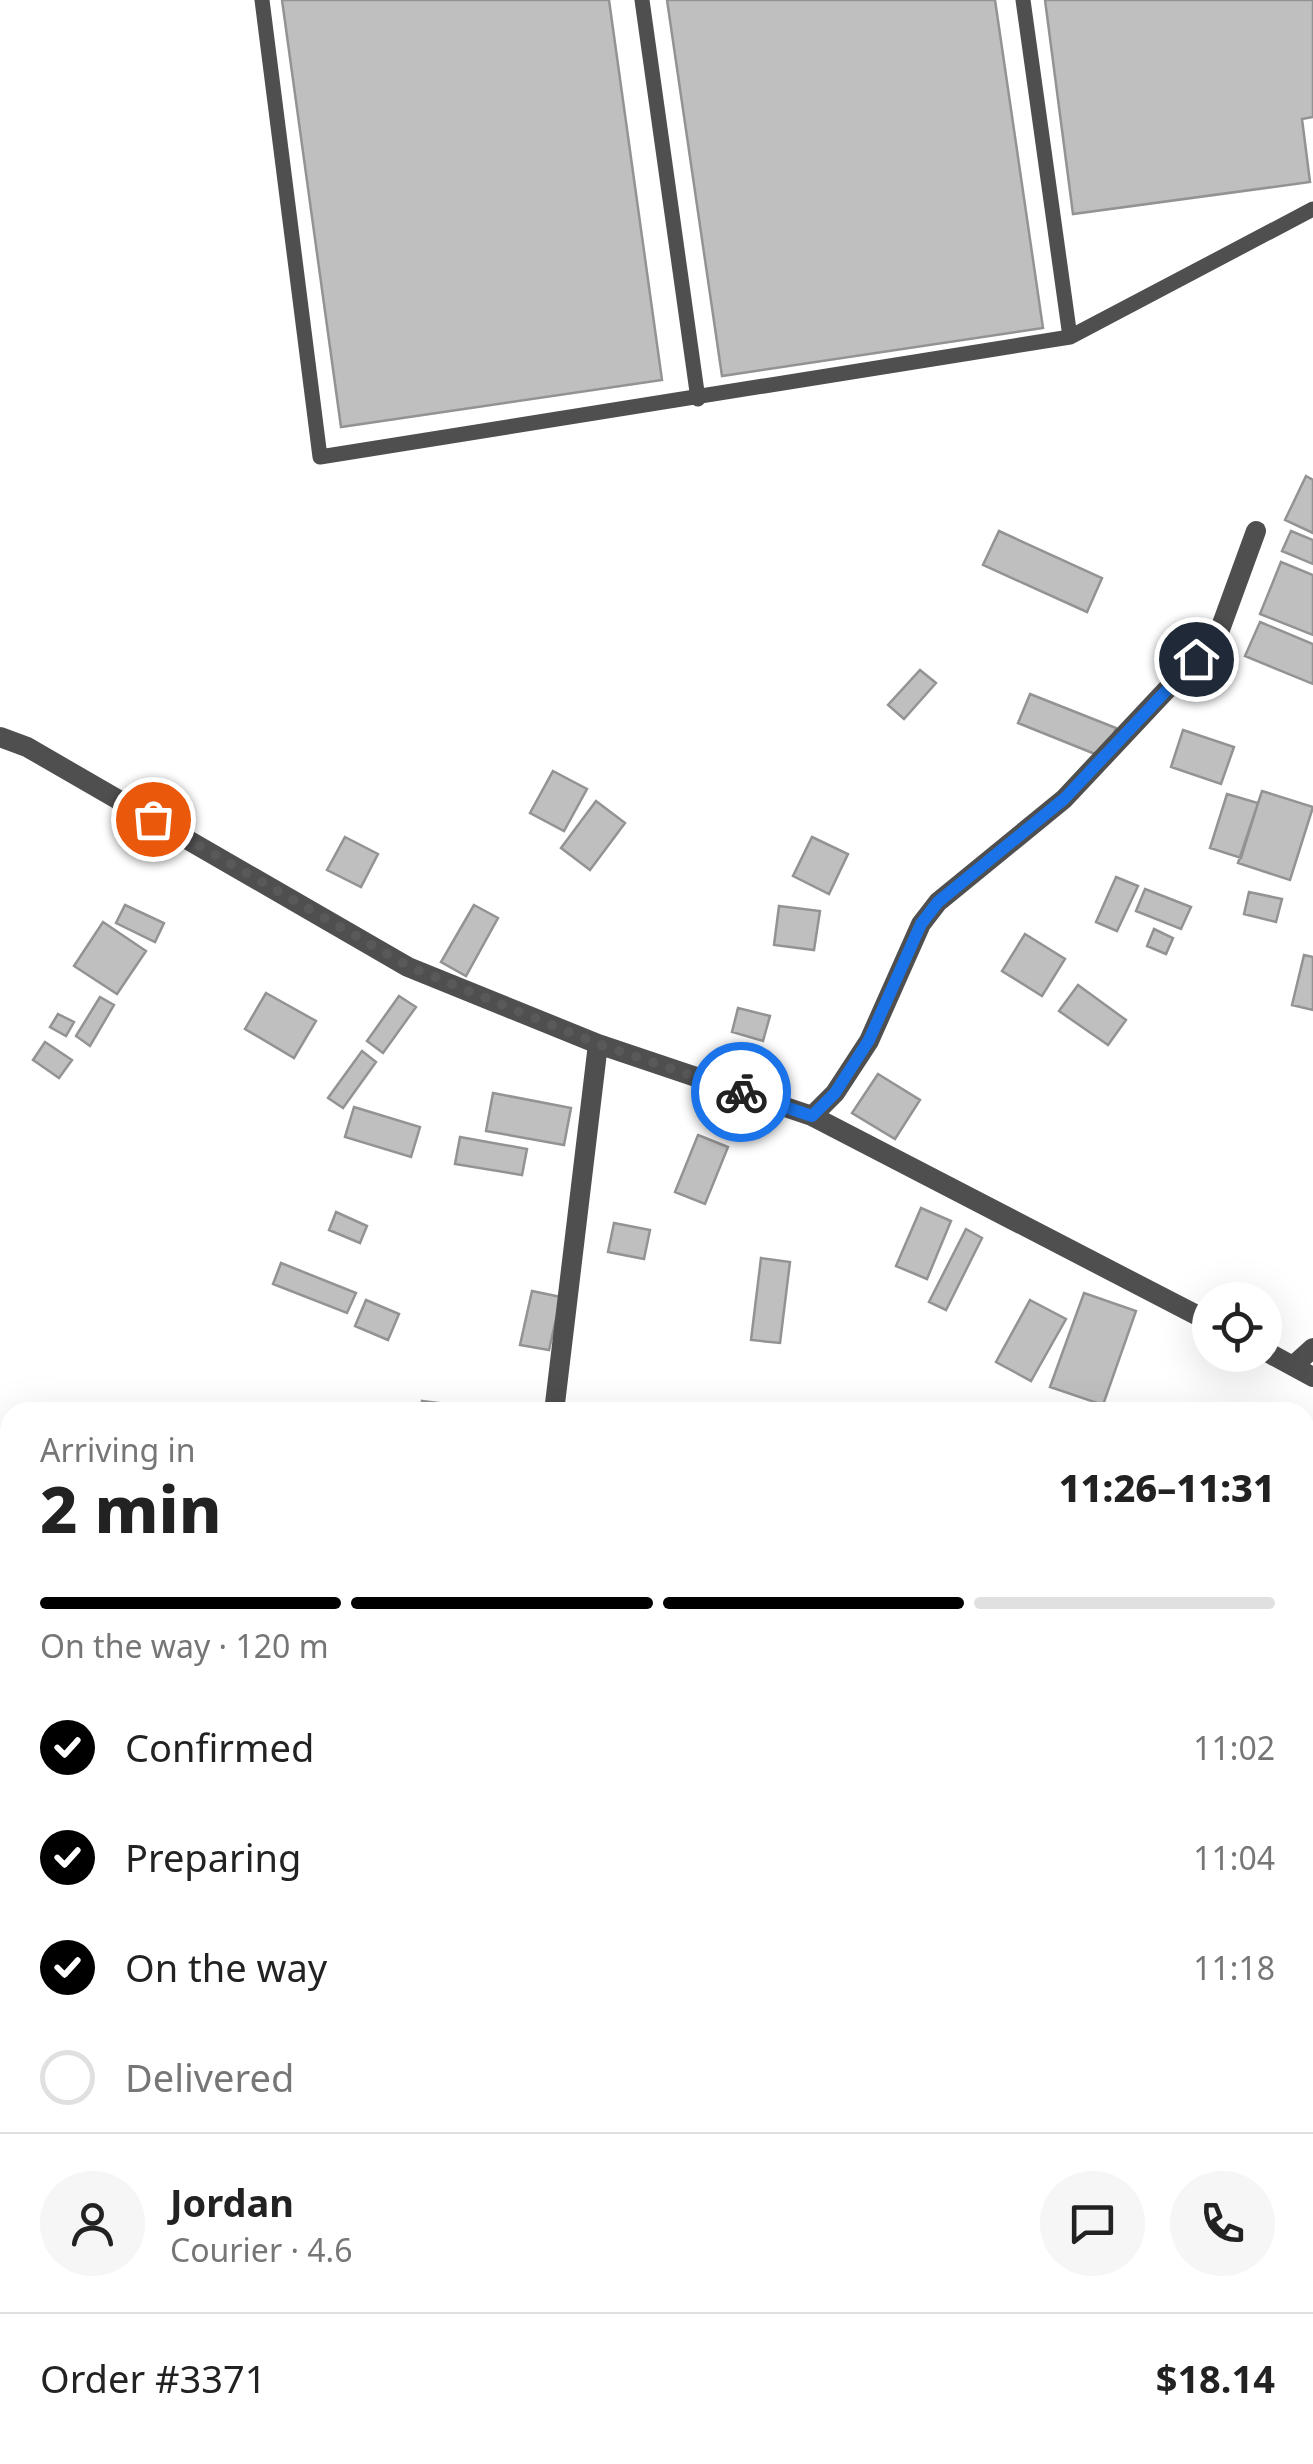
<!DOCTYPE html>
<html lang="en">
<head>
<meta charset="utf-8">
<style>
	:root { --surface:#fff; --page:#f6f6f6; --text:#222; --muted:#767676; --line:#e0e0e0; --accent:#000 }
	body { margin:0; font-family:"Noto Sans",sans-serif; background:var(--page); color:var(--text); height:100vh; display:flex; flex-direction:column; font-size:38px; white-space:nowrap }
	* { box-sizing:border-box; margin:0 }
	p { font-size:32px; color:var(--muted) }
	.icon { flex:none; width:55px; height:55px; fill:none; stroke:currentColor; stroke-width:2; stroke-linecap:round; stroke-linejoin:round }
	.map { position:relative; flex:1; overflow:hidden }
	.panel { position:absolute; left:0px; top:1402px; width:1315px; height:1062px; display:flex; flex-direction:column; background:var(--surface); border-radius:30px 30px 0 0; box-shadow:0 10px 40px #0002 }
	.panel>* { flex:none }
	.tools { position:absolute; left:1192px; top:1282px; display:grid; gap:20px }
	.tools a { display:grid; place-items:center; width:90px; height:90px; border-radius:50%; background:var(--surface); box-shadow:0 10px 40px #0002; font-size:50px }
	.pin { position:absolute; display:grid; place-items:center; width:85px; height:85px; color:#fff; margin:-42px; border:5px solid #fff; border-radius:50%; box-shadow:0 2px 10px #0007 }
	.courier { position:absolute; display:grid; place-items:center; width:100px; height:100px; margin:-50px; border:8px solid #1a73e8; border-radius:50%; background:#fff; color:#222; box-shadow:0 2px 12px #0007 }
	.summary em { font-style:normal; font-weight:800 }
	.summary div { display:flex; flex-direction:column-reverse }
	.summary { display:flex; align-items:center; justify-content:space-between; height:170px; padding:0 40px }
	h1 { font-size:65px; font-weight:800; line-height:75px }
	.bar { display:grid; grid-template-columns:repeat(4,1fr); gap:15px 10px; align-content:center; height:120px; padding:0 40px }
	.bar i { height:12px; border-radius:8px; background:var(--line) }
	.bar .current { background:var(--accent) }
	.bar p { grid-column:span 4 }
	.line { display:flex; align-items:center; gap:25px; padding:0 40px; border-top:2px solid var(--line) }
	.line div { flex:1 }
	.round { display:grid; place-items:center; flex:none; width:105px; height:105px; border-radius:52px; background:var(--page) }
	ol { padding:0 40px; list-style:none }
	li { display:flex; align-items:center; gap:30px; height:110px }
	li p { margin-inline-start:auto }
	li .icon { padding:10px; border-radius:50%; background:var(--accent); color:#fff; stroke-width:4 }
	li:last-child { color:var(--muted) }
	li i { width:55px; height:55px; border:5px solid var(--line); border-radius:50% }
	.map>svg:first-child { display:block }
	.building { fill:#bfbfbf; stroke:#939393; stroke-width:2.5 }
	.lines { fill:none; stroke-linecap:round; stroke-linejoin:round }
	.lane { stroke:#4f4f4f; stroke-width:15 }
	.street { stroke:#4f4f4f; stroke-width:20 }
	.secondary { stroke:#1c1c1c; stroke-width:20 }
	.done { stroke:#595959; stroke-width:10; stroke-dasharray:0 18 }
	.route { stroke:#1a73e8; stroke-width:12 }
</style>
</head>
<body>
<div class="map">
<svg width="1313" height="2464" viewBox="0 0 1313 2464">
	<rect width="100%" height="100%" fill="#fff"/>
	<path class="building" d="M282 0H609L662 380 341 427Z
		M667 0H995L1043 328 722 376Z
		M1045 0H1313V117L1302 119 1310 182 1073 214Z
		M1306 476 1313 480V533L1285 520Z
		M999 531 1102 578 1087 612 983 565Z
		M1291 531 1313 540V564L1282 551Z
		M1281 562 1313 575V635L1260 614Z
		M1260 622 1313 644V684L1245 656Z
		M920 670 936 683 904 719 888 705Z
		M1030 694 1116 728 1105 758 1018 723Z
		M1183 730 1234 747 1221 784 1171 767Z
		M553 771 587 789 564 831 530 813Z
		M1262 791 1313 807 1290 880 1238 863Z
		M1227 794 1258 803 1241 858 1210 848Z
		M596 801 625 823 590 870 561 848Z
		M345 837 378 854 361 887 327 870Z
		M812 837 848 854 829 894 793 876Z
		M1116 877 1138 886 1117 931 1096 922Z
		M1145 889 1191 907 1181 929 1136 911Z
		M1249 892 1282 899 1276 922 1244 914Z
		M125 905 164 923 155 942 116 923Z
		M474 905 498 918 466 976 441 962Z
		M779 906 820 911 814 950 774 945Z
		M103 922 146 951 117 994 74 966Z
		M1154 929 1173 938 1166 954 1147 946Z
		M1025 934 1065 959 1042 996 1002 971Z
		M1304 955 1313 957V1010L1292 1005Z
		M1078 985 1126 1020 1108 1045 1059 1011Z
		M266 993 316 1021 294 1058 245 1029Z
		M399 996 416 1007 383 1053 367 1041Z
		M100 997 114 1005 90 1046 76 1036Z
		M738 1008 770 1016 763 1041 732 1032Z
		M58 1014 74 1022 66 1036 50 1027Z
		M45 1042 72 1060 59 1078 33 1060Z
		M362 1051 376 1062 343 1108 328 1098Z
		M878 1074 920 1100 895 1139 852 1113Z
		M493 1093 571 1108 564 1145 486 1131Z
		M354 1107 420 1127 411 1157 345 1137Z
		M698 1135 728 1147 705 1204 675 1192Z
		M460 1137 527 1149 522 1175 455 1164Z
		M921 1208 951 1221 927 1279 896 1266Z
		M336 1212 367 1226 360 1243 329 1230Z
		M614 1223 650 1230 644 1259 608 1252Z
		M966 1229 982 1238 946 1310 929 1302Z
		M761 1258 790 1262 780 1343 751 1340Z
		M281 1263 356 1293 347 1313 273 1284Z
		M532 1291 561 1297 549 1350 520 1345Z
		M1084 1293 1136 1311 1103 1405 1050 1387Z
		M366 1300 399 1314 388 1340 355 1326Z
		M1030 1300 1066 1319 1031 1381 996 1362Z
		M422 1401 513 1412H421Z
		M1305 1442 1313 1445V1499L1305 1496Z
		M1307 1510 1313 1511V1545L1305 1544Z
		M3 1571 10 1573V1636L0 1633Z
		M0 1785H10V1818L0 1817Z
		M0 2009H10V2061H0Z
		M10 2412V2449L0 2439V2423Z
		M1305 2452 1313 2464H1252L1260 2455Z
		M17 2455H82L73 2464H26Z
		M247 2455H287L284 2464H253L245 2461Z
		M891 2455H948L939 2464H900Z
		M1117 2455H1131L1138 2464H1107Z"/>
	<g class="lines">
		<path class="lane" d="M262 0 320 457 1070 337 1313 209
			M642 0 698 399
			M1023 0 1070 337"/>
		<path class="street" d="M0 737 27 747 408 967 598 1044 554 1412
			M598 1044 812 1116 1210 1322
			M812 1116 835 1093 869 1041 921 924 938 902 1064 799 1218 635 1256 531
			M1265 1351 1313 1377
			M1293 1366 1313 1348
			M1305 2276 1313 2280
			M1193 2455 1200 2464
			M302 2464 308 2455
			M963 2464 973 2455"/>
		<path class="secondary" d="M0 1913H10
			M1305 1934H1313"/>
	</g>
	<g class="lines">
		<path class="done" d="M153 819 408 966 598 1044 741 1092"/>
		<path class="route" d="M741 1092 812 1116 835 1093 869 1040 921 924 938 902 1064 799 1196 659"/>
	</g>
</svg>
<div class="tools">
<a><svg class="icon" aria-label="locate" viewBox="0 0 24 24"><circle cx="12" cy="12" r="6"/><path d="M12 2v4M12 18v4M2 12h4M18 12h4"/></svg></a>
</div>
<div class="pin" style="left:153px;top:819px;background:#ea580c"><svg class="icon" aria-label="bag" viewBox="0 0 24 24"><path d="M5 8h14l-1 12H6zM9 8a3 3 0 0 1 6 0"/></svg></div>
<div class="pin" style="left:1196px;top:659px;background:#1f2937"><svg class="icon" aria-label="home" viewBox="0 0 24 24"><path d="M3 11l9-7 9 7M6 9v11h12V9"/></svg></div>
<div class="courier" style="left:741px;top:1092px"><svg class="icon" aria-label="bike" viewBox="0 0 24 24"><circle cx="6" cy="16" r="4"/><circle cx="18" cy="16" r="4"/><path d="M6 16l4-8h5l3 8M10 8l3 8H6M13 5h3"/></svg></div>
<section class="panel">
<div class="summary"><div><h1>2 min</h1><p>Arriving in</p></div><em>11:26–11:31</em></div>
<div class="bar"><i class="current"></i><i class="current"></i><i class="current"></i><i></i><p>On the way · 120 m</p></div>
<ol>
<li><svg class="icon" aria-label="check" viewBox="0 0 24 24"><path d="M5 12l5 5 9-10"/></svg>Confirmed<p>11:02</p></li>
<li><svg class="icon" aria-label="check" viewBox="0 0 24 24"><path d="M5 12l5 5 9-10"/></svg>Preparing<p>11:04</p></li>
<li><svg class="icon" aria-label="check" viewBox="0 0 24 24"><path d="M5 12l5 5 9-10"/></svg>On the way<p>11:18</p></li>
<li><i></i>Delivered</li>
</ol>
<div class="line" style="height:180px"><a class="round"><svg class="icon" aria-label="person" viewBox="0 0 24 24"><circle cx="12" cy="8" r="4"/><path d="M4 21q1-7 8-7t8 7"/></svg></a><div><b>Jordan</b><p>Courier · 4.6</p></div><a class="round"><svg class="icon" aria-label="chat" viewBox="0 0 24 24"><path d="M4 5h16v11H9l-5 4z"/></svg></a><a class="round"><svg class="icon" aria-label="phone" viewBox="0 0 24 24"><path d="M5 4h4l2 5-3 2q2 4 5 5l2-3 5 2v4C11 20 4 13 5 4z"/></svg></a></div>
<div class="line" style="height:130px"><div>Order #3371</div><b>$18.14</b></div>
</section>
</div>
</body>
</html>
